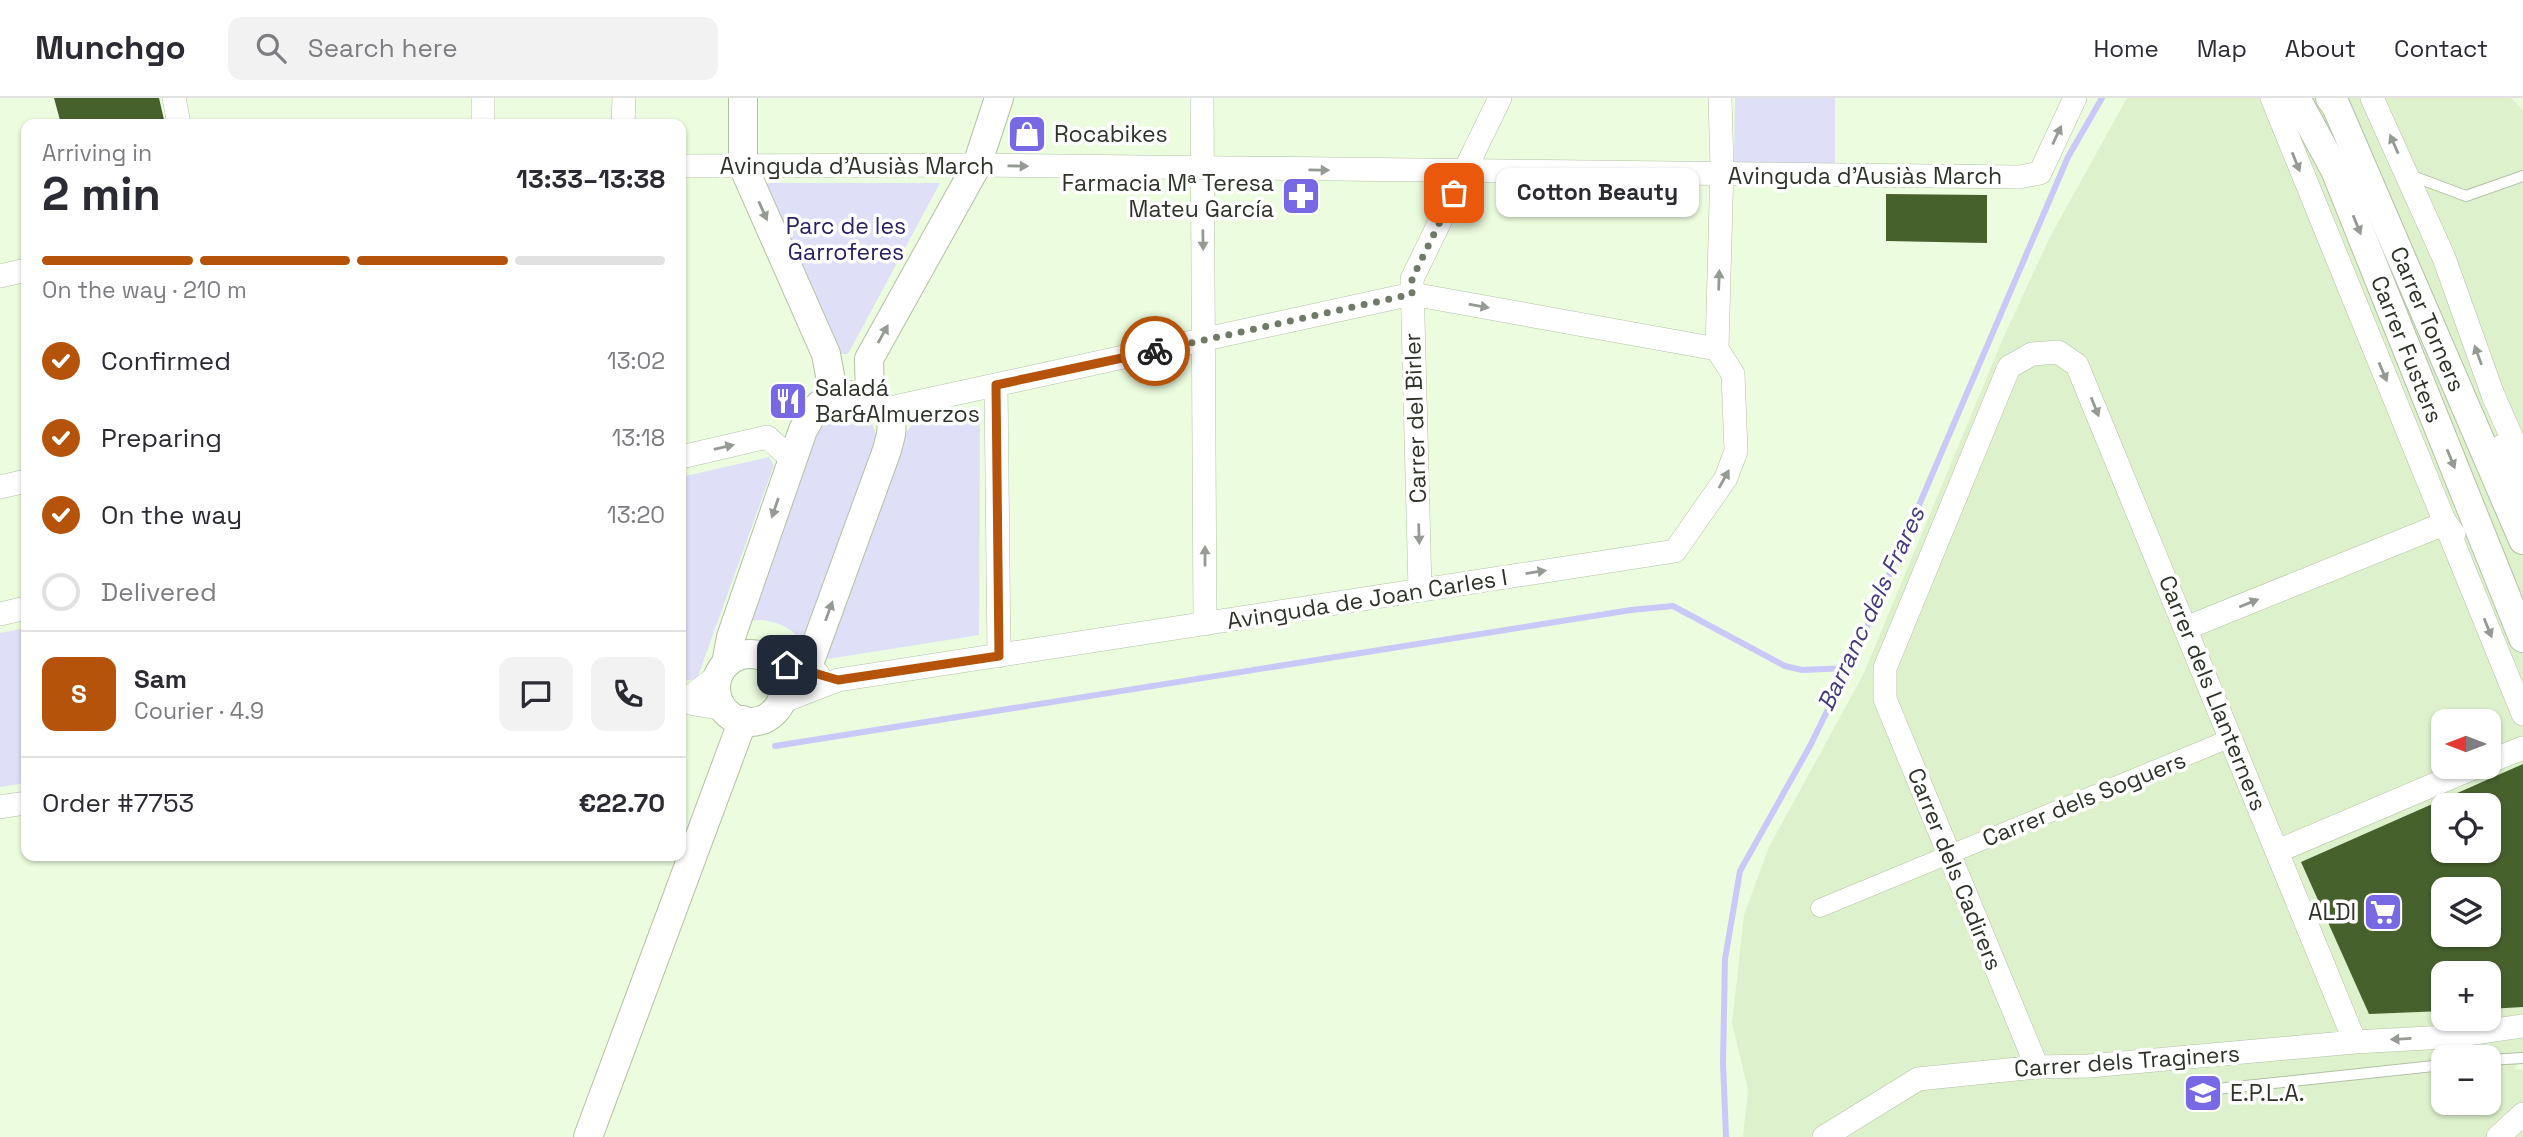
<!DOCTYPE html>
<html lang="en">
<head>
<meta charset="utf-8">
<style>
	:root { --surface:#fff; --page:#f2f2f3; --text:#2b2b33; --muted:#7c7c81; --line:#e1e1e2; --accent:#b45309 }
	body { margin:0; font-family:"Space Grotesk",sans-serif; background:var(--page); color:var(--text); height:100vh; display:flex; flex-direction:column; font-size:26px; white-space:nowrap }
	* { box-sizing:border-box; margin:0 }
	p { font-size:23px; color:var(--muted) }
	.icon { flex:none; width:38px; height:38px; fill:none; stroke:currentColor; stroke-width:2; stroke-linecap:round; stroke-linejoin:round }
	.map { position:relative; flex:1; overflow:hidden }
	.panel { position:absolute; left:21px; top:21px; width:665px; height:742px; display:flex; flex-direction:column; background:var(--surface); border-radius:14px; box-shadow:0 2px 5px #0004 }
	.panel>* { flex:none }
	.needle { width:46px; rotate:270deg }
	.tools { position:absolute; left:2431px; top:611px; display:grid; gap:14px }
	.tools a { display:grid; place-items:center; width:70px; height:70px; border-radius:14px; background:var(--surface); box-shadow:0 2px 5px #0004; font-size:35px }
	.pin { position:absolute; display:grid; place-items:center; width:60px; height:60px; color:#fff; margin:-30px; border-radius:14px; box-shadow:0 4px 10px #0006 }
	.courier { position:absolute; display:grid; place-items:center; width:70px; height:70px; margin:-35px; border:5px solid #b45309; border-radius:50%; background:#fff; color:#222; box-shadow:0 2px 9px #0007 }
	.bubble { position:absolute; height:49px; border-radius:14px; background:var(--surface); box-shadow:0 2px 5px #0004; font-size:23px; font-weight:600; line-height:49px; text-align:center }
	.summary em { font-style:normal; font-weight:600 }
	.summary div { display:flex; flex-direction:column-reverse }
	.summary { display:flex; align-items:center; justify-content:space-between; height:119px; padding:0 21px }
	h1 { font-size:46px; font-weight:600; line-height:52px }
	.bar { display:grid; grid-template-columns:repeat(4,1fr); gap:10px 7px; align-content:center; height:84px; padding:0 21px }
	.bar i { height:9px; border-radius:5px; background:var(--line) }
	.bar .active { background:var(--accent) }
	.bar p { grid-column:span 4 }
	.line { display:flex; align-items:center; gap:18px; padding:0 21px; border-top:2px solid var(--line) }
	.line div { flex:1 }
	.round { display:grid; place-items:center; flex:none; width:74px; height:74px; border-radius:14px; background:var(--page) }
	ol { padding:0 21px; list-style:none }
	li { display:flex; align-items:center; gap:21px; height:77px }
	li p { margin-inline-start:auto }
	li .icon { padding:7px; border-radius:50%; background:var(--accent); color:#fff; stroke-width:4 }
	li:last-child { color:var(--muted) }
	li i { width:38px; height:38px; border:4px solid var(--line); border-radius:50% }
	header { display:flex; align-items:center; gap:42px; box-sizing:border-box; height:98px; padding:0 35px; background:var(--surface); border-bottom:2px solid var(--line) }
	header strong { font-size:33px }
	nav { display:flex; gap:38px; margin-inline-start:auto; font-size:24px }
	.search { width:490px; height:63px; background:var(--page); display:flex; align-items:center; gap:18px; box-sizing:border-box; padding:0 24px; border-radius:14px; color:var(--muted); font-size:26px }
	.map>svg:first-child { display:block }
	.built { fill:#def1cd; fill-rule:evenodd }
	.green { fill:#dfe0f8 }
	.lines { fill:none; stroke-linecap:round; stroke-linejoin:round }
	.stream { stroke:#c9c9f9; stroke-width:6 }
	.building { fill:#47612d; fill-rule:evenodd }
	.service-casing { stroke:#b2c1a5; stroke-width:12 }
	.pedestrian-casing { stroke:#b2c1a5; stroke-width:19 }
	.minor-casing { stroke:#b2c1a5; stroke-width:24 }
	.tertiary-casing { stroke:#b2c1a5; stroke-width:30 }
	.service { stroke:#fff; stroke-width:10 }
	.pedestrian { stroke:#fff; stroke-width:18 }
	.minor { stroke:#fff; stroke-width:23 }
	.tertiary { stroke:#fff; stroke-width:28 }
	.oneway { fill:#969a94 }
	.done { stroke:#707a69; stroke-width:7; stroke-dasharray:0 12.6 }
	.route { stroke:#b45309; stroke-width:9 }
	.labels { text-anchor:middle; stroke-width:7; stroke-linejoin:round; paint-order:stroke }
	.poi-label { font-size:23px; fill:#2e3429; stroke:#fff; text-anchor:start }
	.street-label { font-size:23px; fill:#2e3429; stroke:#fff }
	.park-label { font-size:23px; fill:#2b2063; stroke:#fff }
	.water-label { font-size:24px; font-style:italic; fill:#423b80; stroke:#fff }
</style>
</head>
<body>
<header>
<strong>Munchgo</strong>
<div class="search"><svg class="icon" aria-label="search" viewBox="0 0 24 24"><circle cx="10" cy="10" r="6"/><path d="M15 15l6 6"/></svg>Search here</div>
<nav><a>Home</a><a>Map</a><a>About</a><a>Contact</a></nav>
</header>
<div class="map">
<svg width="2523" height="1039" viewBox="0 0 2523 1039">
	<rect width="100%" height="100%" fill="#ecfcdf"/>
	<path class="built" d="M2127 0H2511L2523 12V959L2514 971 2523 972V1039H1743L1748 992 1732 925 1744 817 1769 749 1863 577 2004 238 2050 139ZM2443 623H2488V668H2443ZM2443 707H2488V752H2443ZM2443 791H2488V836H2443ZM2443 875H2488V920H2443ZM2443 959H2488V1004H2443Z"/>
	<path class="green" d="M1735 0H1835V68L1734 66Z
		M769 85H940L848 256H840L765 87Z
		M828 311C856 311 875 312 877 346L805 547C790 526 766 517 741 525L812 330Z
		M968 312 975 315 980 321 979 537 828 561 823 559 903 339 913 325Z
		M769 359 774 367 697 581 681 583V379Z
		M26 530V685L0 689V535Z"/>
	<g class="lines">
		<path class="stream" d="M775 648 1631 512 1673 508 1785 568 1802 572 1848 570
			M1726 1039 1723 965 1725 861 1740 773 1810 648 1857 552 2068 59 2102 0"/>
	</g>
	<path class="building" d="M54 0H159L165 26H61Z
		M1886 96 1987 97V145L1886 143Z
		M2523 666V909L2488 911V875H2443V913L2369 916 2301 764ZM2443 707H2488V752H2443ZM2443 791H2488V836H2443Z"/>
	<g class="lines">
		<g class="service-casing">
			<path id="service" d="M2407 76 2466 98 2523 78
				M2488 962 2523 960
				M2198 993 2443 967"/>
		</g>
		<g class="pedestrian-casing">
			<path id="pedestrian" d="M1820 810 2231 640"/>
		</g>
		<g class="minor-casing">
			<path id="minor" d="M174 0 179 26
				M1202 0 1205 526
				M2272 0 2523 616
				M2372 0 2444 160 2493 297 2523 365
				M483 26V0
				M623 26 624 0
				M681 68 977 67 2019 79 2040 75 2075 0
				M0 178 26 172
				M1717 251 1722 68 1720 0
				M996 287 999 558
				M885 311 1412 196 1717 251
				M2502 348 2523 408
				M681 359 767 339 793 362
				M0 389 26 383
				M1420 492 1412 181 1500 0
				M0 516 26 510
				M2186 530 2446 425 2454 436
				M769 562 818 576
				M720 576 683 604 724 611
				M781 604 838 582 1675 453 1726 380 1736 353 1733 276 1717 251
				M2488 664 2523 650
				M0 709 26 705
				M2278 753 2478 668
				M2037 969 1885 601V570L2009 269 2032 256 2058 254 2077 267 2355 944
				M1824 1039 1918 981 2037 969 2089 968 2355 944 2446 939 2523 928
				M2498 1039 2523 1016"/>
		</g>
		<g class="tertiary-casing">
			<g id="tertiary">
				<path d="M743 0V68L826 256 834 299"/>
				<path id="s1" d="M2296 0 2335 72 2523 540"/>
				<path id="s2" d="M2330 0 2336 8 2523 442"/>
				<path d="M870 301 869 261 977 67 999 0"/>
				<circle cx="750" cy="590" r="34"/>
				<path d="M726 566 731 539 803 332C808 324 814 310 822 305 844 290 884 297 891 325 893 333 889 344 887 352L809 566 784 593"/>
				<path d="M588 1039 743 622"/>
			</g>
		</g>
		<use href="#service" class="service"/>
		<use href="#pedestrian" class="pedestrian"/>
		<use href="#minor" class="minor"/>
		<use href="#tertiary" class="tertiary"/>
	</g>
	<defs><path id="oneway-solid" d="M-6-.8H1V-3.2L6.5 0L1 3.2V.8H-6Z" transform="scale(1.75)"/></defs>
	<g class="oneway">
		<use href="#oneway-solid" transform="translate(2057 37) rotate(-65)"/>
		<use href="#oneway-solid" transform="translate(2394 46) rotate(-114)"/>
		<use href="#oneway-solid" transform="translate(2296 64) rotate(68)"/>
		<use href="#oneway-solid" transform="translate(1018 68) rotate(1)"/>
		<use href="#oneway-solid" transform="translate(1319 72) rotate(1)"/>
		<use href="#oneway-solid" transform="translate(763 113) rotate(66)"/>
		<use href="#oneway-solid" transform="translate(2357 127) rotate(68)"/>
		<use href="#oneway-solid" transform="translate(1203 142) rotate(89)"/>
		<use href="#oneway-solid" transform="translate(1719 182) rotate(-88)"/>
		<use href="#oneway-solid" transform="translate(1479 208) rotate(10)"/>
		<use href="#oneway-solid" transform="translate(883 236) rotate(-61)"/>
		<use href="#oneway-solid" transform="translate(2478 257) rotate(-110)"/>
		<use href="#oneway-solid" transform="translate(2383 274) rotate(67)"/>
		<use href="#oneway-solid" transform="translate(2095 309) rotate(68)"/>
		<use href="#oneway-solid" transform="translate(724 349) rotate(-13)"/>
		<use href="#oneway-solid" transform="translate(2451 361) rotate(68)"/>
		<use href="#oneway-solid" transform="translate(1724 381) rotate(-61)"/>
		<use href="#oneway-solid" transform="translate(775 410) rotate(109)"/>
		<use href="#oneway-solid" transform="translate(1419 436) rotate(88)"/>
		<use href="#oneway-solid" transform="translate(1205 458) rotate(-90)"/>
		<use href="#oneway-solid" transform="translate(1536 474) rotate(-9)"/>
		<use href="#oneway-solid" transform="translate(2249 505) rotate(-22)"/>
		<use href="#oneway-solid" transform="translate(829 513) rotate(-70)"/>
		<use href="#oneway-solid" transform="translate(2488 530) rotate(68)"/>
		<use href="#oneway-solid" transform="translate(2401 941) rotate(177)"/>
	</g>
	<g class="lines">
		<path class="done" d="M1155 253 1412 196V181L1454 95"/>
		<path class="route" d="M787 567 838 582 999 558 996 287 1155 253"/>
	</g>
	<defs>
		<g id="shop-square" transform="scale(2.0125)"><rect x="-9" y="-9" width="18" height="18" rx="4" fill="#7769e4" stroke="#fff"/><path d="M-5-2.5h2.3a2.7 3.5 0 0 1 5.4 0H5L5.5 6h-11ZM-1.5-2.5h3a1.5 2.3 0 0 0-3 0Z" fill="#fff"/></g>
		<g id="pharmacy-square" transform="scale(2.0125)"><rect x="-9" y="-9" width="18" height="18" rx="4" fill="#7769e4" stroke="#fff"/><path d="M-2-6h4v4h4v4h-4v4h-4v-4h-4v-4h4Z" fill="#fff"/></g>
		<g id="restaurant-square" transform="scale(2.0125)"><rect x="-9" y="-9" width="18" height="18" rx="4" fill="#7769e4" stroke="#fff"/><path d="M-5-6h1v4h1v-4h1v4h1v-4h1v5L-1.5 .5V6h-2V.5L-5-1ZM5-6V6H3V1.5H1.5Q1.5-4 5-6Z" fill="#fff"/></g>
		<g id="supermarket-square" transform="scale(2.0125)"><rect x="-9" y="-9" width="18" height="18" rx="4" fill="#7769e4" stroke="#fff"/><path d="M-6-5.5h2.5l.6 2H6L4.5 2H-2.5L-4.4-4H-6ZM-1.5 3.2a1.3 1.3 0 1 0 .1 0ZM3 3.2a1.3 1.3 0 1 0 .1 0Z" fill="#fff"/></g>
		<g id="school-square" transform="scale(2.0125)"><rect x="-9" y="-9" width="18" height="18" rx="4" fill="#7769e4" stroke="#fff"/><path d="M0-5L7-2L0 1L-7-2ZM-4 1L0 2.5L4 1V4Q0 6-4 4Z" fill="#fff"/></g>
	</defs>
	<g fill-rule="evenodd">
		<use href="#shop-square" x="1027" y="36"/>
		<use href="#pharmacy-square" x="1301" y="98"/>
		<use href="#restaurant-square" x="788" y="303"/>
		<use href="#supermarket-square" x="2383" y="814"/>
		<use href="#school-square" x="2203" y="995"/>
	</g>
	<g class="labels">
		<g class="poi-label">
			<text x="1054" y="44">Rocabikes</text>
			<text x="1274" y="93" text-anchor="end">Farmacia Mª Teresa<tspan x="1274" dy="26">Mateu García</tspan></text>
			<text x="815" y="298">Saladá<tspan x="815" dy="26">Bar&amp;Almuerzos</tspan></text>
			<text x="2356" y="822" text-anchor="end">ALDI</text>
			<text x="2230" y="1003">E.P.L.A.</text>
		</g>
		<g class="street-label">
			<text x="857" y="76">Avinguda d'Ausiàs March</text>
			<text x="1865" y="86">Avinguda d'Ausiàs March</text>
			<text dy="8" stroke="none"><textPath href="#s2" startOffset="242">Carrer Torners</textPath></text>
			<text dy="8" stroke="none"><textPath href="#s1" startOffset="275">Carrer Fusters</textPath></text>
			<text transform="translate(1415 320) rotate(-92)" y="8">Carrer del Birler</text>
			<text transform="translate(1367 501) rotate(-9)" y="8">Avinguda de Joan Carles I</text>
			<text transform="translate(2213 595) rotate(68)" y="8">Carrer dels Llanterners</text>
			<text transform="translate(2084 701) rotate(-22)" y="8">Carrer dels Soguers</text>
			<text transform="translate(1955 771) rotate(68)" y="8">Carrer dels Cadirers</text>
			<text transform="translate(2127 963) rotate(-4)" y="8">Carrer dels Traginers</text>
		</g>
		<g class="park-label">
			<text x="846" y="136">Parc de les<tspan x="846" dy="26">Garroferes</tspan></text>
		</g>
		<g class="water-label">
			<text transform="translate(1871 511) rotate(-65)" y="8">Barranc dels Frares</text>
		</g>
	</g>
</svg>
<div class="tools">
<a><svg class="needle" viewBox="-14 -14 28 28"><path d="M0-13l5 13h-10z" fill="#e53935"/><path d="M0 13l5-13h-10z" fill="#7c7c81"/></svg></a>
<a><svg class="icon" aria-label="locate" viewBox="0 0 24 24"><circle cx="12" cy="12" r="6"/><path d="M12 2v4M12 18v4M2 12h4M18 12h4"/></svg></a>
<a><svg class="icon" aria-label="layers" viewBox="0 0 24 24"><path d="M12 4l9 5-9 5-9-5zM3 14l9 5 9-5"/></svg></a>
<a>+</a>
<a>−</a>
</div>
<div class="pin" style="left:1454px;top:95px;background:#ea580c"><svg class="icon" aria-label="bag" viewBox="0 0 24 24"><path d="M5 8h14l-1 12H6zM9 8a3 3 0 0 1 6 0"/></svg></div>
<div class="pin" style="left:787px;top:567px;background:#1f2937"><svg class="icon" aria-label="home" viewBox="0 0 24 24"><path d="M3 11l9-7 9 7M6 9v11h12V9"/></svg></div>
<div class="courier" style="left:1155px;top:253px"><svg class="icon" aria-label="bike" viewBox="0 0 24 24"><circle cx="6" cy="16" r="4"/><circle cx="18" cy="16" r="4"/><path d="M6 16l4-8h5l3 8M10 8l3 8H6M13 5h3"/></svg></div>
<div class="bubble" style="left:1496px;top:70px;width:203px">Cotton Beauty</div>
<section class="panel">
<div class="summary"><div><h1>2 min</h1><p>Arriving in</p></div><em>13:33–13:38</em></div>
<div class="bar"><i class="active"></i><i class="active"></i><i class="active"></i><i></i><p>On the way · 210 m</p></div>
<ol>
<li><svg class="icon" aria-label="check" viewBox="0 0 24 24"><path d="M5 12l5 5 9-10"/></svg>Confirmed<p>13:02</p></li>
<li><svg class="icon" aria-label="check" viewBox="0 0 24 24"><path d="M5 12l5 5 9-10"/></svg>Preparing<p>13:18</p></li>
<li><svg class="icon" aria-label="check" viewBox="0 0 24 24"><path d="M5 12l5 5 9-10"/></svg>On the way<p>13:20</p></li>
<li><i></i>Delivered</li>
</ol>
<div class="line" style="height:126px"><b class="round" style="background:var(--accent);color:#fff">S</b><div><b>Sam</b><p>Courier · 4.9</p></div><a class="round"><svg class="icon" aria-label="chat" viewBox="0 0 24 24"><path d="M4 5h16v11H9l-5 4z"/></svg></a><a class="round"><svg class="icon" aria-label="phone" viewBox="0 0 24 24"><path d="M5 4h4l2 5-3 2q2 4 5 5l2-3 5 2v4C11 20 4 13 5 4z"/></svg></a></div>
<div class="line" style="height:91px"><div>Order #7753</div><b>€22.70</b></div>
</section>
</div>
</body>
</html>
